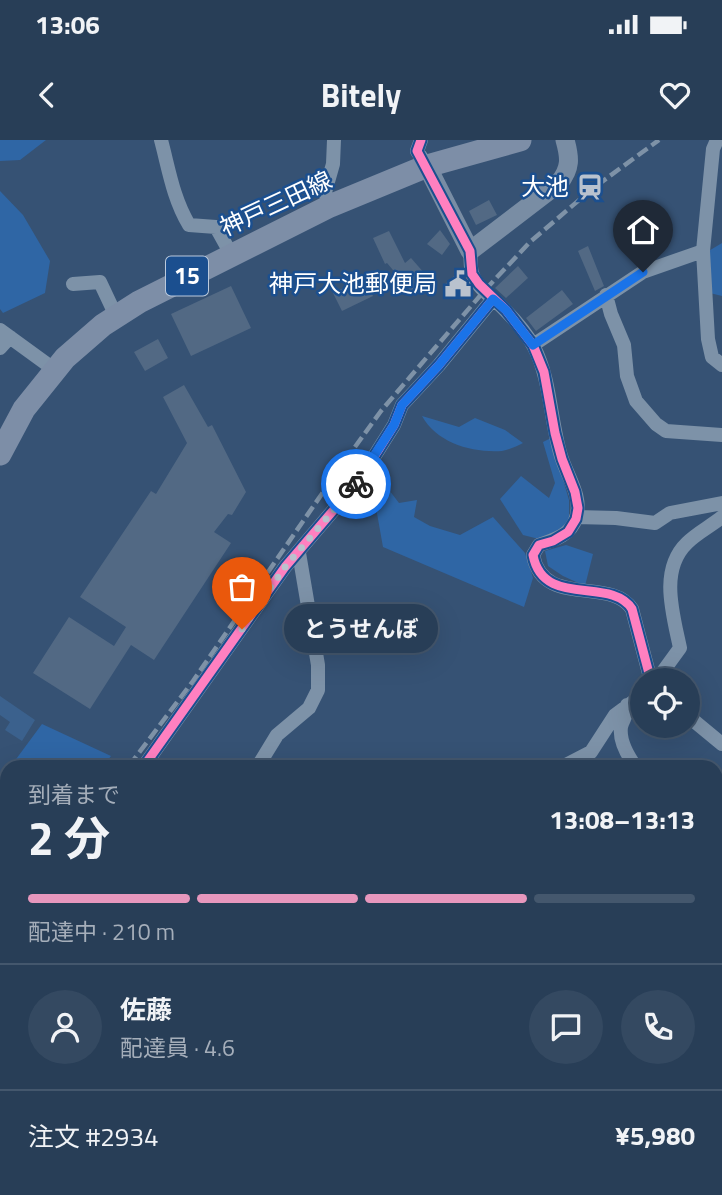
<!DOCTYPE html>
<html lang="ja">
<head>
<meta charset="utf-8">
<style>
	:root { --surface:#283e57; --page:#344961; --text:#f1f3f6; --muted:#a5aeba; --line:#44576d; --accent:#e797bd }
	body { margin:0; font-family:"Titillium Web","Noto Sans JP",sans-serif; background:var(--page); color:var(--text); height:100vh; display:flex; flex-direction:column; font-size:26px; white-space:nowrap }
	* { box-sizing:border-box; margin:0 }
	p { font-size:23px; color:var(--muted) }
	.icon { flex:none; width:38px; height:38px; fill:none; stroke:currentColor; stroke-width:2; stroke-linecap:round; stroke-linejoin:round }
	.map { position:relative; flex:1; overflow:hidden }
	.details { position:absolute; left:0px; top:620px; width:723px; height:436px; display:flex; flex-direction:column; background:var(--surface); border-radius:21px 21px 0 0; box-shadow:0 7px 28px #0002,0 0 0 2px var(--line) }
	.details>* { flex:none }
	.fabs { position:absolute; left:630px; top:528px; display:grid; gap:14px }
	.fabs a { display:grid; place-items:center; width:70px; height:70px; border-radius:50%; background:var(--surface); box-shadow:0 7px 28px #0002,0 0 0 2px var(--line); font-size:35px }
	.pin { position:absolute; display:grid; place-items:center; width:60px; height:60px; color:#fff; margin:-72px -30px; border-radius:50% 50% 50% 0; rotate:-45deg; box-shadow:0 0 7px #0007 }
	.pin .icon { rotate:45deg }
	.courier { position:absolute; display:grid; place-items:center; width:70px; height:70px; margin:-35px; border:5px solid #1a73e8; border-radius:50%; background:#fff; color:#222; box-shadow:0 2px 9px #0007 }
	.bubble { position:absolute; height:49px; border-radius:24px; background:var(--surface); box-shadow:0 7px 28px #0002,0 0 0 2px var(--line); font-size:23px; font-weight:700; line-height:49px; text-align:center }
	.headline em { font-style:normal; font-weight:700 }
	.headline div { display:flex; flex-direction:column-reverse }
	.headline { display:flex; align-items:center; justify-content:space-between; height:119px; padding:0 28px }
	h1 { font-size:46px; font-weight:700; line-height:52px }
	.bar { display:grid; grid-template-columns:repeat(4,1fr); gap:10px 7px; align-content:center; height:84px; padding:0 28px }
	.bar i { height:9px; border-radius:5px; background:var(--line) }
	.bar .active { background:var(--accent) }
	.bar p { grid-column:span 4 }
	.line { display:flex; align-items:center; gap:18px; padding:0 28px; border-top:2px solid var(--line) }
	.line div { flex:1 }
	.round { display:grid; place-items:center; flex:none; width:74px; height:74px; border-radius:37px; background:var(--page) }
	.status { display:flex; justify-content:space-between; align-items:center; height:49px; padding:0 35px; background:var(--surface); direction:ltr }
	.status svg { height:19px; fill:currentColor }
	header { display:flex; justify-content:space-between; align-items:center; height:91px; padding:0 28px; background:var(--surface); font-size:32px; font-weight:700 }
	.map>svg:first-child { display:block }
	.green { fill:#2f66a5 }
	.water { fill:#3b618d }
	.building { fill:#526984 }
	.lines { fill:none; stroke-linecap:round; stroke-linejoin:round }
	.street { stroke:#7d92a8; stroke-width:14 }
	.secondary { stroke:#798da4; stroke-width:19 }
	.primary { stroke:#7d8ea7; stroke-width:23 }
	.rail { stroke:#7e92a7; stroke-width:4.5; stroke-dasharray:12 5; stroke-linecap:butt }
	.cycleway-casing { stroke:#1b4f8f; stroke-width:13 }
	.cycleway { stroke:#ff80c0; stroke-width:9 }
	.done { stroke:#b9c2ce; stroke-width:7; stroke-dasharray:0 12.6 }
	.route { stroke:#1a73e8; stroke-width:9 }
	.labels { text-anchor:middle; stroke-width:5; stroke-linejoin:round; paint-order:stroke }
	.shield { fill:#1b4f8f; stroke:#bbcadd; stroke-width:2 }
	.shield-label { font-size:23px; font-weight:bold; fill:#fff }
	.poi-label { font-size:24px; fill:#fff; stroke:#1b4f8f; text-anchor:end }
	.street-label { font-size:24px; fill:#fff; stroke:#1b4f8f }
</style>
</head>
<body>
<div class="status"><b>13:06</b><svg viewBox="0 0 49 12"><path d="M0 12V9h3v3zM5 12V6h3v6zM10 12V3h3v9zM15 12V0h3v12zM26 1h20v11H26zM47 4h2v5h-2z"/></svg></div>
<header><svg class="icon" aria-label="back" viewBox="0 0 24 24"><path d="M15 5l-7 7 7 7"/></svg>Bitely<svg class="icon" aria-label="heart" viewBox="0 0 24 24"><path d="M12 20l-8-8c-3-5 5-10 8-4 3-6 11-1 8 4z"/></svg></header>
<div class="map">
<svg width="722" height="1055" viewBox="0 0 722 1055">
	<rect width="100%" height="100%" fill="#365274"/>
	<path class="green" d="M0 0H46L20 20 0 21Z
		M0 51 23 75 50 121 45 153 3 173 0 169Z
		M722 103V156L710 153 707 112Z
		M422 276 459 287 475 278 505 290 523 303C517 306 509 310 502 311 472 313 437 303 422 276Z
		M551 298 569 360V385L543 400 523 395 500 359 521 336 549 358 555 343 543 302Z
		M383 342 399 363 417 360 414 377 430 386 460 395 493 377 525 413 533 438 524 467 383 407 373 351Z
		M566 405 593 414 585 446 563 436 548 426 545 411Z
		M42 584 111 616 103 626H11Z
		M7 632V766L0 778V641Z"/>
	<path class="water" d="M0 556 35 580 22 601 5 590 10 582 0 575Z"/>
	<path class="building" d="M489 60 497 75 476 85 469 71Z
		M440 90 450 104 442 115 427 104Z
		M389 91 405 123 411 118 432 142 415 156 387 123 385 124 373 98Z
		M588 106 604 146 595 151 578 111Z
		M518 126 528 138 506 158 495 148Z
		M461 130 466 144 453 155 444 145Z
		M364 138 373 156 342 171 333 153Z
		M231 146 251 188 191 216 171 174Z
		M562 150 573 164 536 191 526 178Z
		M158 199 168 218 145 231 134 212Z
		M184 245 208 287 212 285 246 352 232 375 228 374 214 392 231 403 154 520 131 505 90 569 33 533 69 477 114 506 126 487 80 457 151 351 156 354 187 303 163 257Z"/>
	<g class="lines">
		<path class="street" d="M161 0C169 30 173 58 189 85L216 87 231 114
			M421 0 417 11 427 26
			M717 0 713 9 703 111 708 199 712 217 722 225
			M330 66 325 52 333 24 334 0
			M470 111C471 118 470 126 472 133 476 147 494 159 504 169 514 179 527 194 534 207 551 240 550 280 561 316 567 336 583 357 576 378 571 395 554 400 539 405L533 415C543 469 611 436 632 469L651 541
			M73 144 100 142 116 176
			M606 155 611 174 624 205 627 236 636 261 656 284 666 291 722 295
			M0 190 55 230
			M533 205 643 132 703 111
			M0 208 10 197
			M576 377 616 378 655 383 670 373 722 363
			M656 541 680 508C673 474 659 430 687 403 697 393 711 386 722 377
			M627 565C628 576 623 578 621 587 619 601 628 616 635 626
			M688 576 722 604
			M144 626 285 427 360 339 394 285 402 265 439 225 493 159
			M258 626 277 595 309 568 318 550V525L299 413
			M564 626 591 612 615 575 642 555
			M716 706 722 699
			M716 782 722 787
			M716 845 722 849
			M0 851 7 839
			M716 941 722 940
			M0 986 7 987
			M716 1012H722
			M63 1048V1055
			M146 1048 147 1055
			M228 1048 229 1055
			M414 1048 416 1055
			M474 1048 498 1055
			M362 1055 364 1048
			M626 1055 631 1048"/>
		<path class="secondary" d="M427 26 470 111 559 43C571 28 570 18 565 0"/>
		<path class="primary" d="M0 314 24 269 65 218 103 185 139 162 330 66 427 26 520 0"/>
		<path class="rail" d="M129 626 193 541 339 329 381 271 428 216 485 150 530 102 592 49 659 0
			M0 808 7 796
			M0 824 7 813"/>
		<g class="cycleway-casing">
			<path id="cycleway" d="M421 0 417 11 470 111 472 134 479 144 506 170 533 205 544 232 555 293 562 319 575 352 578 368 576 379 568 392 553 401 539 405 533 415C543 469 611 436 632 469L651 541
				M144 626 285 427 360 339 394 285 402 265 439 225 493 159"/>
		</g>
		<use href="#cycleway" class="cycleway"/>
	</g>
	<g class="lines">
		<path class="done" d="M242 489 285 427 356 344"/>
		<path class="route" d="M356 344 394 285 402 265 439 225 493 159 506 170 533 205 643 132"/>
	</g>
	<defs>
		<g id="station-bare" transform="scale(2.1)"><path d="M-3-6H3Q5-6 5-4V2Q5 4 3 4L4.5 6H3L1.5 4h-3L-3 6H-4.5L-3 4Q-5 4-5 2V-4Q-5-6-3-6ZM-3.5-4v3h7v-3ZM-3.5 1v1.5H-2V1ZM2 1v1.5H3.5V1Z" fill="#b9c2ce" stroke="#1b4f8f" stroke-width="2.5" paint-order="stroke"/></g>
		<g id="civic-bare" transform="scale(2.1)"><path d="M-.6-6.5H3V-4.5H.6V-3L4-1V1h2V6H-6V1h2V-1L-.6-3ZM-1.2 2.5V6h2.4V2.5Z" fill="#b9c2ce" stroke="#1b4f8f" stroke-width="2.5" paint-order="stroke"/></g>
	</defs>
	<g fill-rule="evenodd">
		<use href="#station-bare" x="590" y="47"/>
		<use href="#civic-bare" x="458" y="144"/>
	</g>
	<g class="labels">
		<rect class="shield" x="166" y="116.5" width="42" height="39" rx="5"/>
		<g class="shield-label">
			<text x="187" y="144">15</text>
		</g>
		<g class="poi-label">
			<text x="569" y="55">大池</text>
			<text x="437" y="152">神戸大池郵便局</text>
		</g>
		<g class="street-label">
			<text transform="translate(276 64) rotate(-25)" y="8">神戸三田線</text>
		</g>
	</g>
</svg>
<div class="fabs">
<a><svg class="icon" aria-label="locate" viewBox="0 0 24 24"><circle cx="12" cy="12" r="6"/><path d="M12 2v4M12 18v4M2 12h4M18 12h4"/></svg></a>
</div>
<div class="pin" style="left:242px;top:489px;background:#ea580c"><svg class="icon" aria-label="bag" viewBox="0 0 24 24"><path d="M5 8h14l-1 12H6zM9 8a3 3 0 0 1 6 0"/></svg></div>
<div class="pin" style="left:643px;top:132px;background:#1f2937"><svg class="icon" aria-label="home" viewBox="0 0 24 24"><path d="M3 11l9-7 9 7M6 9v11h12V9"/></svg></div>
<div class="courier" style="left:356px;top:344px"><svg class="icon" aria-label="bike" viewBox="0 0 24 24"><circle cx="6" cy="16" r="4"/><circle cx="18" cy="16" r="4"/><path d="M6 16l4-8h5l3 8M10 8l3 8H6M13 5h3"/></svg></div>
<div class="bubble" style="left:284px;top:464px;width:154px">とうせんぼ</div>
<section class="details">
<div class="headline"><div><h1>2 分</h1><p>到着まで</p></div><em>13:08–13:13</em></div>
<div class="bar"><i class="active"></i><i class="active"></i><i class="active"></i><i></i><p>配達中 · 210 m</p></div>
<div class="line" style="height:126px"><a class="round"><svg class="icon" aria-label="person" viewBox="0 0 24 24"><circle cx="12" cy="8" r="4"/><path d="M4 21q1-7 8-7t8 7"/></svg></a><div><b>佐藤</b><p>配達員 · 4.6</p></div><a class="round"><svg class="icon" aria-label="chat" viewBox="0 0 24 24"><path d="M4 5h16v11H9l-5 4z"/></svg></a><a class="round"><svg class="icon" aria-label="phone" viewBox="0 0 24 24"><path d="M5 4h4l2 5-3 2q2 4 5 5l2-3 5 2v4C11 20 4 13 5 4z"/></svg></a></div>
<div class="line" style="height:91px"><div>注文 #2934</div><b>¥5,980</b></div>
</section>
</div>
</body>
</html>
